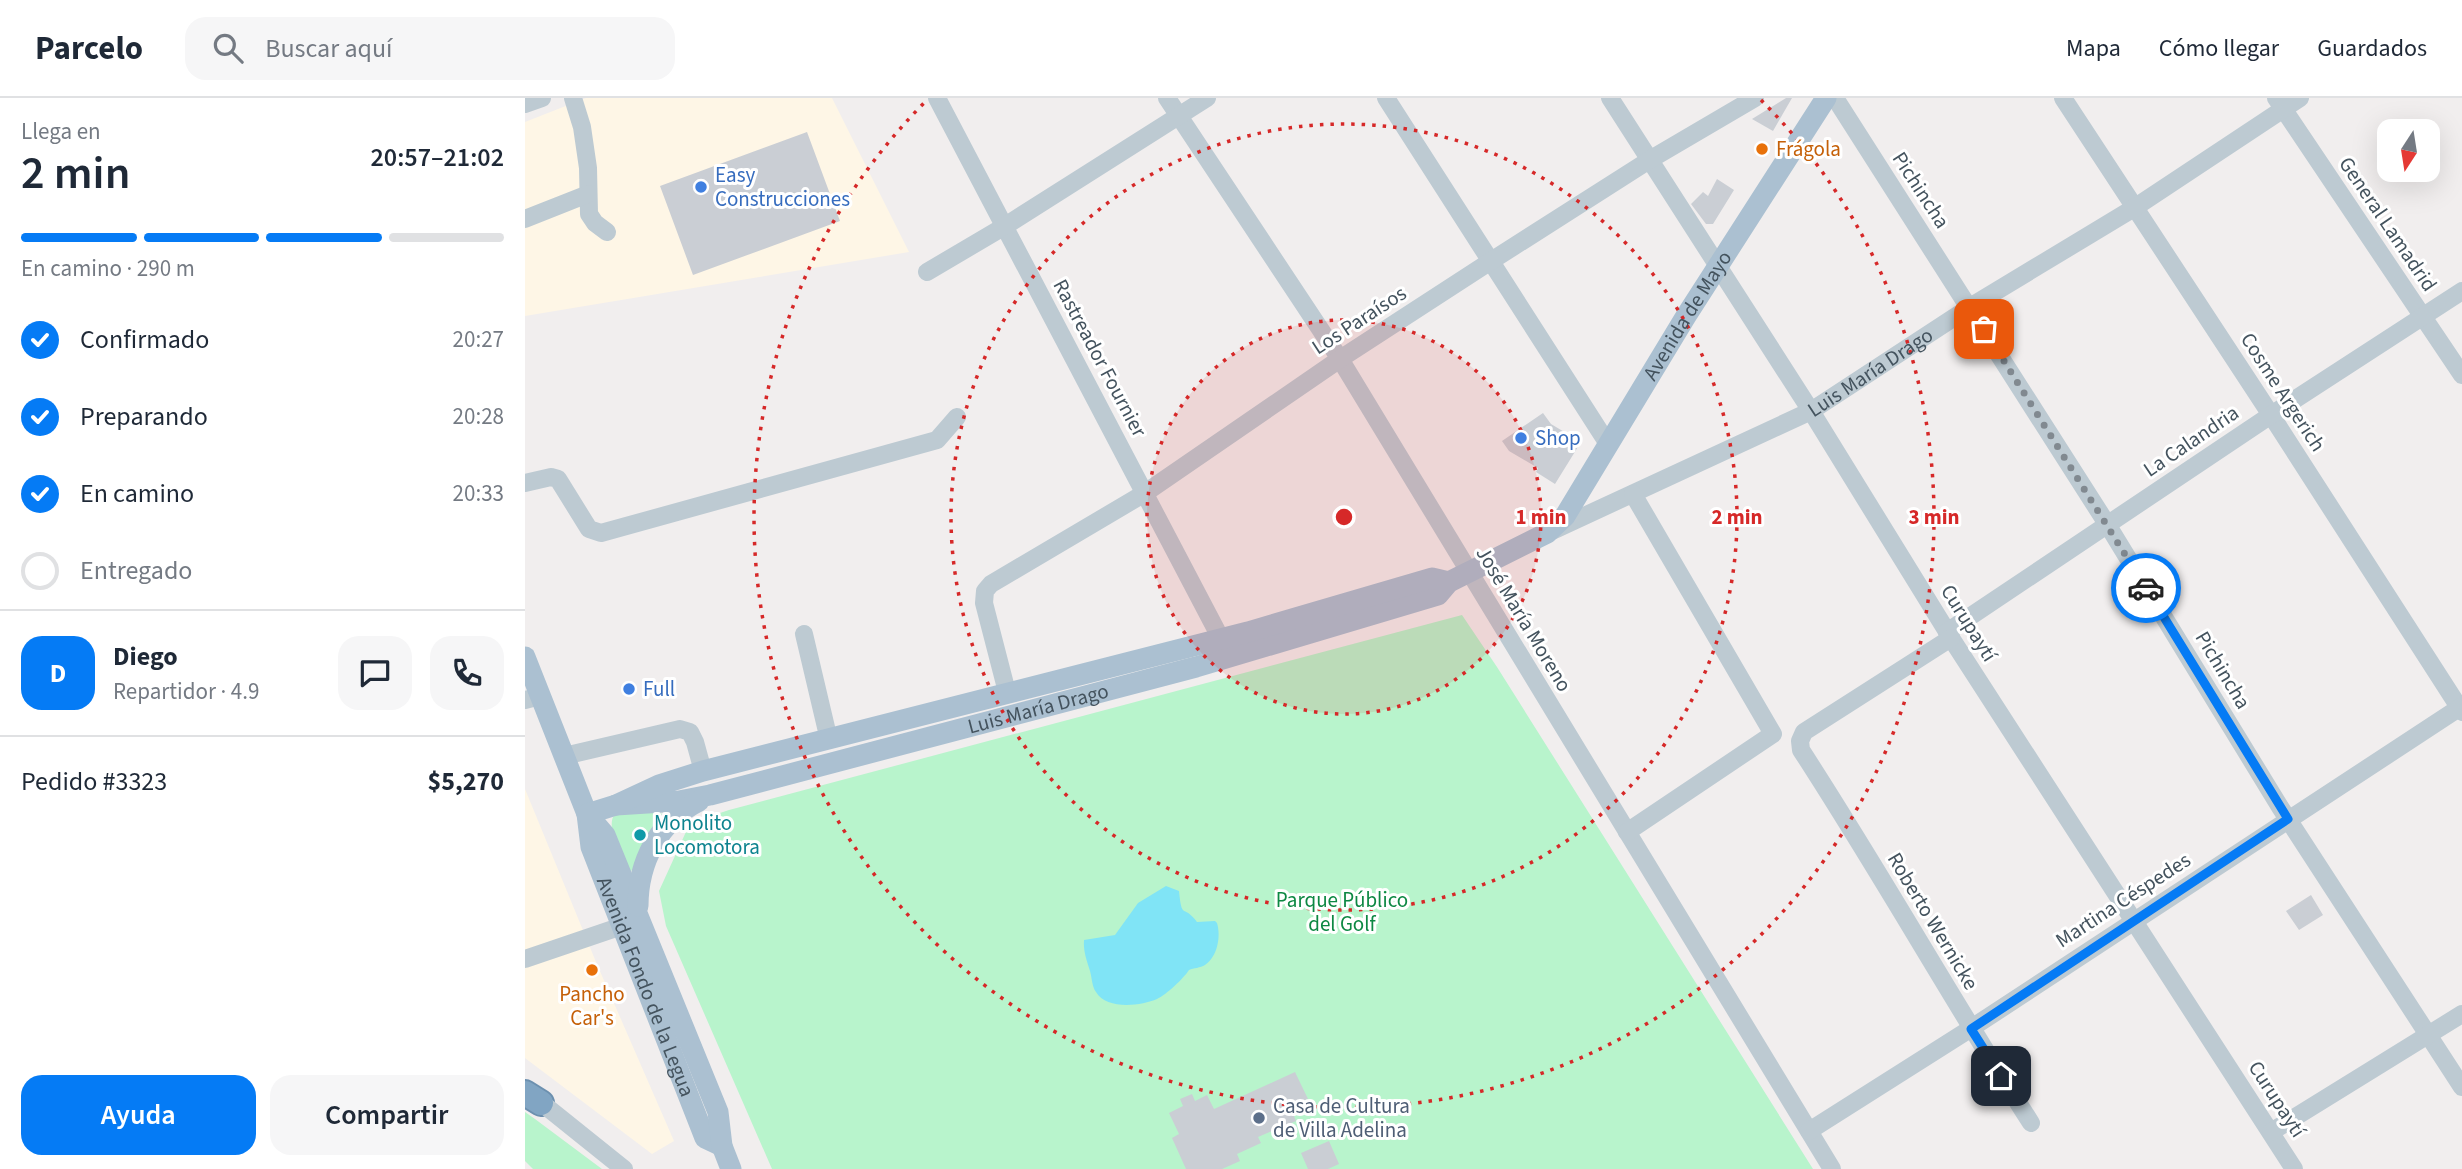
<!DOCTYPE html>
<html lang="es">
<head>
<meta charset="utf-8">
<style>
	:root { --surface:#fff; --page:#f6f6f7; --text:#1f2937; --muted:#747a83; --line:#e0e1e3; --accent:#057bf5 }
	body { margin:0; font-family:"Source Sans 3",sans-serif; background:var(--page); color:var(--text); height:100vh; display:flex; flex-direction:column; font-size:26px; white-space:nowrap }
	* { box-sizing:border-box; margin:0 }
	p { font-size:23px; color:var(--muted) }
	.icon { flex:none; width:38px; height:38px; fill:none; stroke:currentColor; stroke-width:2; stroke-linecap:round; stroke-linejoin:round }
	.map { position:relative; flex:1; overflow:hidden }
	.side { display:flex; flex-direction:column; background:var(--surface); width:525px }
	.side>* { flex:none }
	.needle { width:46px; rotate:192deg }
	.buttons { position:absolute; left:1852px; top:21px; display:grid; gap:14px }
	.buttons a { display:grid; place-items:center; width:63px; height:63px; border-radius:14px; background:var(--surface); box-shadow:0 7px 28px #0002; font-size:35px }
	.pin { position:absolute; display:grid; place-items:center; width:60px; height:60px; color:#fff; margin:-30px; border-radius:14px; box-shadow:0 4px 10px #0006 }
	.courier { position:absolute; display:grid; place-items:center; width:70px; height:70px; margin:-35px; border:5px solid #057bf5; border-radius:50%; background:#fff; color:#222; box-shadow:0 2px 9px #0007 }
	.head em { font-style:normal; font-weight:600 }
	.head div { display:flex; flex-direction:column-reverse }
	.head { display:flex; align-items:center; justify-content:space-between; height:119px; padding:0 21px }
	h1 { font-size:46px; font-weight:600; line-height:52px }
	.bar { display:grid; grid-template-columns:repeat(4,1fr); gap:10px 7px; align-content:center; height:84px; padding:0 21px }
	.bar i { height:9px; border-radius:5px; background:var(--line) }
	.bar .active { background:var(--accent) }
	.bar p { grid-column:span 4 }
	.line { display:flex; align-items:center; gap:18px; padding:0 21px; border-top:2px solid var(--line) }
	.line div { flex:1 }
	.round { display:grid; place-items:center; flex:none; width:74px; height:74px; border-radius:21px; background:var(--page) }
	ol { padding:0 21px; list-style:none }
	li { display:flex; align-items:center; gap:21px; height:77px }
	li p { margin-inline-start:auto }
	li .icon { padding:7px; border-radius:50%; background:var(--accent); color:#fff; stroke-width:4 }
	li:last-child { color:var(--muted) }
	li i { width:38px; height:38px; border:4px solid var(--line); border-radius:50% }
	.primary-button { display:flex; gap:14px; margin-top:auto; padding:14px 21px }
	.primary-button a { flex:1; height:80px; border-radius:21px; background:var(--accent); color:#fff; font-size:28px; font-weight:600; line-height:80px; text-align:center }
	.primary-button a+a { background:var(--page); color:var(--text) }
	header { display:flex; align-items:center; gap:42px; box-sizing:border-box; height:98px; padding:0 35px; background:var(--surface); border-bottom:2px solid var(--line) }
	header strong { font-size:33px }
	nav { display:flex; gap:38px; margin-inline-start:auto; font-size:24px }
	.search { width:490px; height:63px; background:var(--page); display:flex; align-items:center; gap:18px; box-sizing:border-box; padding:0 24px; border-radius:21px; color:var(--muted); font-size:26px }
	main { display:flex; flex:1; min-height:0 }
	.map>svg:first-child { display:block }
	.commercial { fill:#fef6e6 }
	.green { fill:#b8f4cc }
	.water { fill:#80e4f6 }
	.building { fill:#caced4 }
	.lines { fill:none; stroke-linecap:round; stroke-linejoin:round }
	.highway-casing { stroke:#6c90af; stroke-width:28 }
	.minor { stroke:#bdcad2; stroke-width:18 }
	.major { stroke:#abc0d1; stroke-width:21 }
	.highway { stroke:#81a5c3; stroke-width:24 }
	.done { stroke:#818990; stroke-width:7; stroke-dasharray:0 12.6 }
	.route { stroke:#057bf5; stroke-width:9 }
	.ring { fill:none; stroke:#d62828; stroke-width:3.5; stroke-dasharray:3.5 7 }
	.food-dot { fill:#e8710a; stroke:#fff; stroke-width:2.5 }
	.shop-dot { fill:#3f7fe0; stroke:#fff; stroke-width:2.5 }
	.culture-dot { fill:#0f9aa8; stroke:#fff; stroke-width:2.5 }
	.service-dot { fill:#5c6f8a; stroke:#fff; stroke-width:2.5 }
	.labels { text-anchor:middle; stroke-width:6; stroke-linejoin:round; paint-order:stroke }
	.food-label { font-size:21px; fill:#c56008; stroke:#fff; text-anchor:start }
	.shop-label { font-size:21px; fill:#366cbe; stroke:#fff; text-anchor:start }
	.street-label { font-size:21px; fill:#44535e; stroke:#fff }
	.culture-label { font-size:21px; fill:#0d838f; stroke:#fff; text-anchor:start }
	.park-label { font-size:21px; fill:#0d8843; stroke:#fff }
	.service-label { font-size:21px; fill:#4e5e75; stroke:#fff; text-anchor:start }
	.centre { fill:#d62828; stroke:#fff; stroke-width:3.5 }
	.ring-label { font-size:21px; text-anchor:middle; font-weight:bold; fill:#d62828; stroke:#fff; stroke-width:6; stroke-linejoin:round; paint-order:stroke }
</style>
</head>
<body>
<header>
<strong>Parcelo</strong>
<div class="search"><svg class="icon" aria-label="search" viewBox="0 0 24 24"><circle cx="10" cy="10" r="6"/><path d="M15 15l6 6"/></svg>Buscar aquí</div>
<nav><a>Mapa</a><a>Cómo llegar</a><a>Guardados</a></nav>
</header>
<main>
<section class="side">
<div class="head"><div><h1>2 min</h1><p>Llega en</p></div><em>20:57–21:02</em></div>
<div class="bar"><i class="active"></i><i class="active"></i><i class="active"></i><i></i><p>En camino · 290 m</p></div>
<ol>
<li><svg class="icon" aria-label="check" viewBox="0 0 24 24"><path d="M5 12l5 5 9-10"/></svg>Confirmado<p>20:27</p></li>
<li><svg class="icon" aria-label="check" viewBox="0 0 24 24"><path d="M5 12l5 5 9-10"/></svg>Preparando<p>20:28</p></li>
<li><svg class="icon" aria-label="check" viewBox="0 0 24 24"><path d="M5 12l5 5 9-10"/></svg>En camino<p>20:33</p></li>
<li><i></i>Entregado</li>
</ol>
<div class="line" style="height:126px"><b class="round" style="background:var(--accent);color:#fff">D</b><div><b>Diego</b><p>Repartidor · 4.9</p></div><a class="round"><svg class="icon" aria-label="chat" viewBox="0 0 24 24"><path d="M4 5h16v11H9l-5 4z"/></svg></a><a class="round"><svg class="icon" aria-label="phone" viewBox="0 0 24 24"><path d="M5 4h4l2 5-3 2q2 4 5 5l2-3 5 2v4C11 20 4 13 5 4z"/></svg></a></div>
<div class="line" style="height:91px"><div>Pedido #3323</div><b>$5,270</b></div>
<div class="primary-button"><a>Ayuda</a><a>Compartir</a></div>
</section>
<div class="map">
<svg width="1937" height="1071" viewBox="0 0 1937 1071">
	<rect width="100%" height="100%" fill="#f1eeee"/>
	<path class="commercial" d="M61 0H307L384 154 0 218V24Z
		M0 691 71 864 149 1043 127 1056 0 960Z"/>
	<path class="green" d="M937 517 972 569 1288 1071H247L141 828 134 793 165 725 204 712Z
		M133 713 137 716 125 734 111 771 105 773C98 758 82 735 88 719L93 716Z
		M0 1014 10 1021 77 1071H8L0 1063Z"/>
	<path class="water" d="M641 788 654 793C657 823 658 805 672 824L690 823 692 825C696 838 693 858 680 867 675 870 669 870 664 872 659 880 641 897 632 901 616 908 581 912 571 894 567 889 567 880 565 873 562 863 558 853 559 842L590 837 613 805Z"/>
	<path class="building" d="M1261 0H1267L1248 33 1227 21Z
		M282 34 315 123 168 177 135 88Z
		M1192 81 1209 92 1188 126H1181L1166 106 1178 94 1183 98Z
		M1018 315 1026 326 1056 344 1030 386 1011 374 1013 370 984 353 977 343Z
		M1786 797 1798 817 1774 832 1761 813Z
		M770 974 783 1001 775 1004 780 1013 769 1018 771 1023 733 1039 736 1045 712 1056 715 1063 697 1071H661L647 1040 654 1036 644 1015 658 1008 655 1001 667 996 670 1003 682 997 689 1011Z
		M804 1043 814 1066 803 1071H783L776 1055Z"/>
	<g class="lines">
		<g class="highway-casing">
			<path id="highway" d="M0 995 16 1005"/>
		</g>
		<g class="minor">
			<path d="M48 0 57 29 63 70 64 116 70 125 82 134"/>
			<path d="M412 0 696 541"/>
			<path d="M642 0 815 261 1307 1071"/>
			<path d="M861 0 1083 346"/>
			<path d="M1085 0 1286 313 1426 540 1769 1071"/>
			<path d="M1310 0 1582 426 1755 709 1937 989"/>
			<path d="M1538 0 1746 317 1937 614"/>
			<path d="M1751 0 1937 277"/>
			<path d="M0 6 17 0"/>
			<path d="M0 121 63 96"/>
			<path d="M402 174 480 128 682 0"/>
			<path d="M0 385 26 379 33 381 64 431 76 435 412 342 432 319"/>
			<path id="s1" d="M1029 432 1286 313 1445 209 1609 110 1775 0"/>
			<path d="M1422 534 1746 317 1937 193"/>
			<path d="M279 536 304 642"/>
			<path d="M1426 540 1279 634 1275 643 1276 652C1356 775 1427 902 1506 1025"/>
			<path d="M482 594 459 505 460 493 466 486 620 395 815 261 966 163 1126 61 1230 0"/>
			<path d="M0 602 15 598"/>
			<path d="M39 658 155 631 165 634 170 644 178 673"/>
			<path d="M1102 734 1248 636 1108 396"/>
			<path d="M0 861 97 828"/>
			<path d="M8 998 99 1071"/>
			<path d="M1284 1033 1445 931 1937 608"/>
			<path d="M1746 1034 1937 916"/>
		</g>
		<g class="major">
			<path id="s2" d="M0 559 62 716 66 749 180 1040 197 1048"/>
			<path id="s3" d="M91 707 154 703 185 697 671 569 913 497 924 484 1022 435 1040 418 1161 218 1301 0"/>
			<path d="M62 716 91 707 134 687 178 673 723 534 907 480 924 484"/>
			<path d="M62 716 80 737 193 1014 197 1048 206 1071"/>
			<path d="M113 808C113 764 134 723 174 703"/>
		</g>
		<use href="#highway" class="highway"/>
	</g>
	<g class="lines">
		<path class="done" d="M1459 231 1621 490"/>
		<path class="route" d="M1476 978 1446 931 1763 721 1621 490"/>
	</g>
	<circle cx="819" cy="419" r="197" fill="#d62828" fill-opacity=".12"/>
	<g class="ring">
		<circle cx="819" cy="419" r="197"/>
		<circle cx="819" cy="419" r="393"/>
		<path d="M1236 2A590 590 0 1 1 402 2"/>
	</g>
	<g class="food-dot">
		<circle cx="1237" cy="51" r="7"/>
		<circle cx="67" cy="872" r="7"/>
	</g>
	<g class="shop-dot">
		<circle cx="176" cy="89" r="7"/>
		<circle cx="996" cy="340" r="7"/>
		<circle cx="104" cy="591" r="7"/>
	</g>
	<circle class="culture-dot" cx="115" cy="737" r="7"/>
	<circle class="service-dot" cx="734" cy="1020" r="7"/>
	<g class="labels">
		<g class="food-label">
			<text x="1251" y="58">Frágola</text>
			<text x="67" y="903" text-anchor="middle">Pancho<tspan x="67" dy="24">Car's</tspan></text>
		</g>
		<g class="shop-label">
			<text x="190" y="84">Easy<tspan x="190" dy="24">Construcciones</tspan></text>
			<text x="1010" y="347">Shop</text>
			<text x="118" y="598">Full</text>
		</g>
		<g class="street-label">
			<text transform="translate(1396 92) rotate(57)" y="7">Pichincha</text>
			<text transform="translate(1863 126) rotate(56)" y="7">General Lamadrid</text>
			<text dy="7" stroke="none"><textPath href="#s3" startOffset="1236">Avenida de Mayo</textPath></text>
			<text transform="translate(834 222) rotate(-33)" y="7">Los Paraísos</text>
			<text transform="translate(575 260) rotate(62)" y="7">Rastreador Fournier</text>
			<text dy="7" stroke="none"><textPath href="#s1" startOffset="354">Luis María Drago</textPath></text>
			<text transform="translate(1758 294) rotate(57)" y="7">Cosme Argerich</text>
			<text transform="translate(1666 343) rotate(-34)" y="7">La Calandria</text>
			<text transform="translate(999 521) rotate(59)" y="7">José María Moreno</text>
			<text transform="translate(1444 525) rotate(58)" y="7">Curupaytí</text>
			<text transform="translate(1698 572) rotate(59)" y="7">Pichincha</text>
			<text dy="7" stroke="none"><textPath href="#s3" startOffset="434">Luis María Drago</textPath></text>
			<text transform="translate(1598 802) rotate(-33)" y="7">Martina Céspedes</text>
			<text transform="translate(1408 823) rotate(59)" y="7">Roberto Wernicke</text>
			<text dy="7" stroke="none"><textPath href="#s2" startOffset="352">Avenida Fondo de la Legua</textPath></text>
			<text transform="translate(1752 1001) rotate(57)" y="7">Curupaytí</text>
		</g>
		<g class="culture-label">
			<text x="129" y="732">Monolito<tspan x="129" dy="24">Locomotora</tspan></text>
		</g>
		<g class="park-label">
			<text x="817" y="809">Parque Público<tspan x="817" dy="24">del Golf</tspan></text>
		</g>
		<g class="service-label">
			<text x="748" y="1015">Casa de Cultura<tspan x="748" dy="24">de Villa Adelina</tspan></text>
		</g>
	</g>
	<circle cx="819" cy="419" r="10" class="centre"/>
	<g class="ring-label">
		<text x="1016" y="426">1 min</text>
		<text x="1212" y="426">2 min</text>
		<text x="1409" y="426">3 min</text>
	</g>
</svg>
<div class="buttons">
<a><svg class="needle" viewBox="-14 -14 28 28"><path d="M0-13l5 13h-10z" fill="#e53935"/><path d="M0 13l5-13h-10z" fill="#747a83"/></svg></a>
</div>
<div class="pin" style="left:1459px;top:231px;background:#ea580c"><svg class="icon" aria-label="bag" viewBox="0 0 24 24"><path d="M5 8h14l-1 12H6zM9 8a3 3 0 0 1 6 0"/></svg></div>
<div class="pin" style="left:1476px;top:978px;background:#1f2937"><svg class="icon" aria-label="home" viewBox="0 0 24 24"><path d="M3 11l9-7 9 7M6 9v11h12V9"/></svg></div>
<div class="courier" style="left:1621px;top:490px"><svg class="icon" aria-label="car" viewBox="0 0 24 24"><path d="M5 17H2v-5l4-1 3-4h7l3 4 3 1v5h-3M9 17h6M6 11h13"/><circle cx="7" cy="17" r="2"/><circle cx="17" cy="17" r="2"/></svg></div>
</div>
</main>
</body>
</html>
